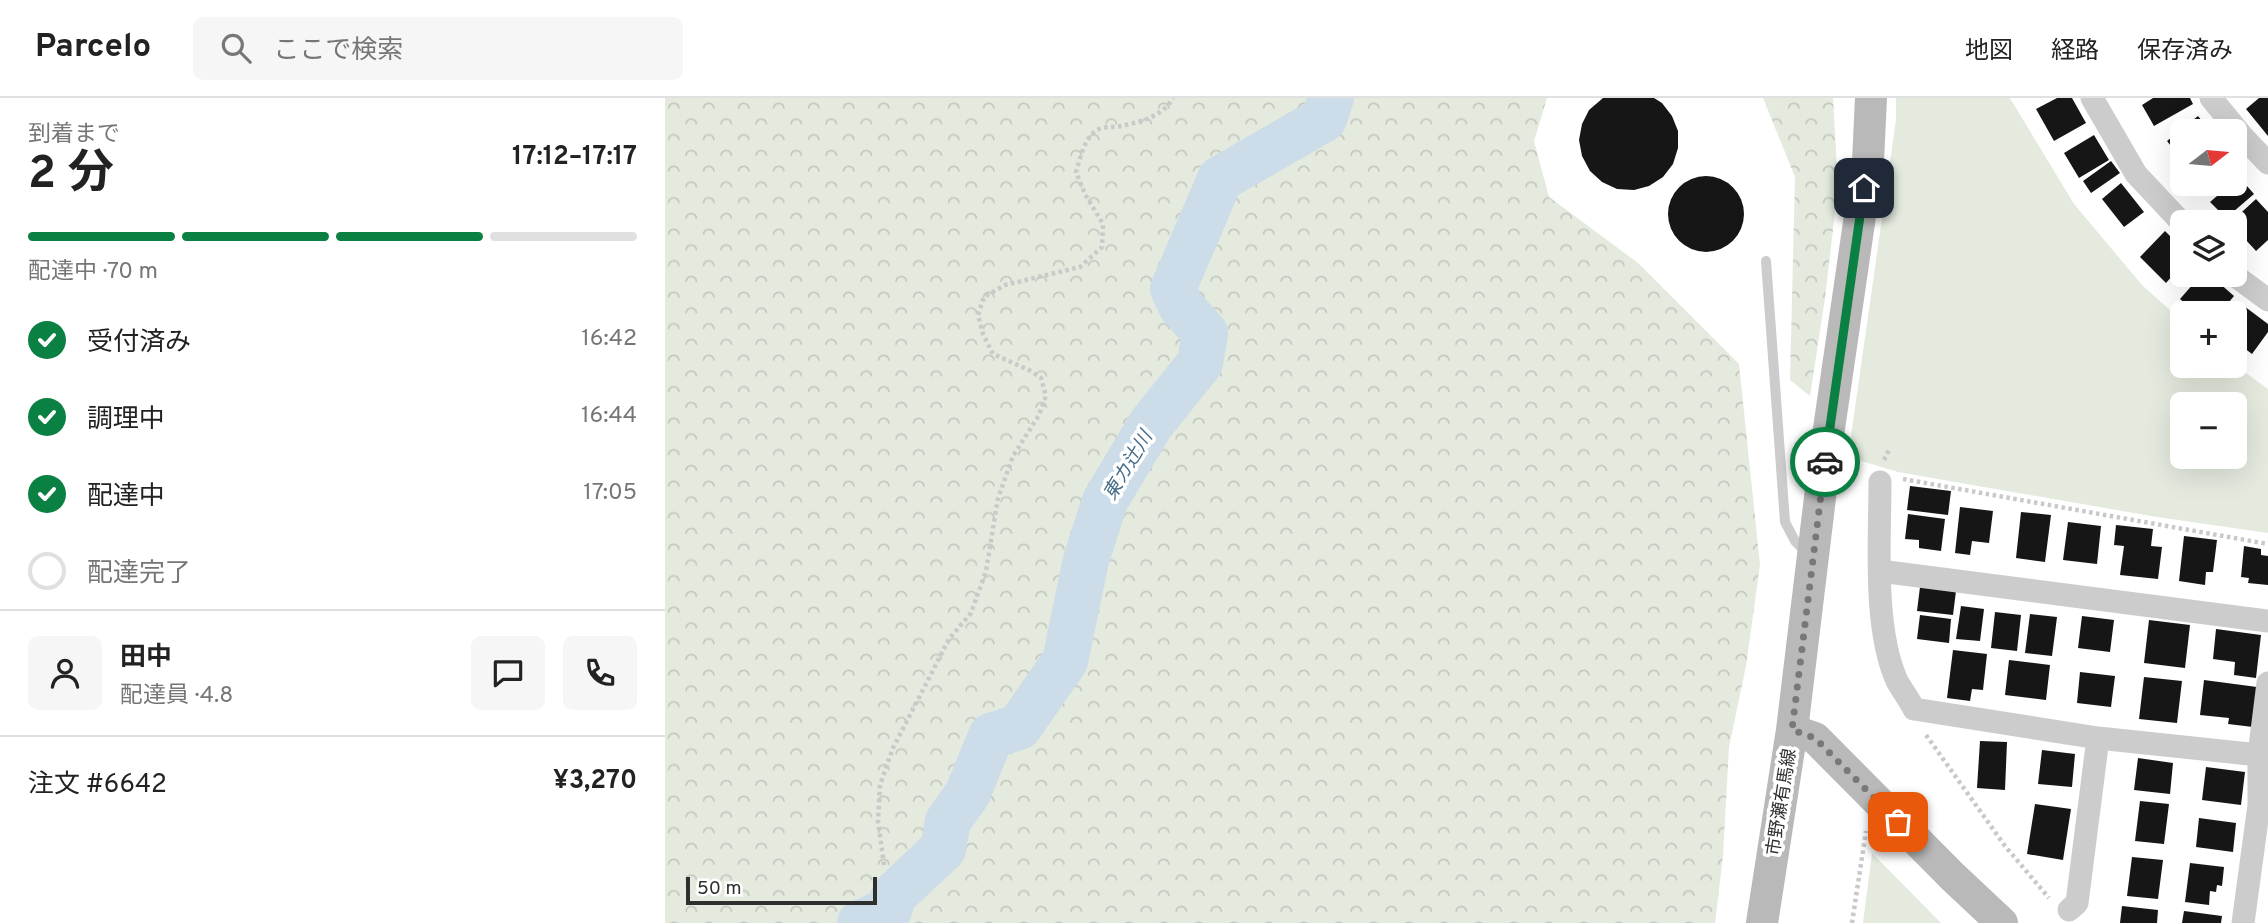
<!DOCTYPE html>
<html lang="ja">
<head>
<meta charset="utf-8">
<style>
	:root { --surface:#fff; --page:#f6f6f6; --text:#222; --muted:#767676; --line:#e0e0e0; --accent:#0b8043 }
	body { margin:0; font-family:Overpass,"Noto Sans JP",sans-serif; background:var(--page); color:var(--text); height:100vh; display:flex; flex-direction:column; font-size:26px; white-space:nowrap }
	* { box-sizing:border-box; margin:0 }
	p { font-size:23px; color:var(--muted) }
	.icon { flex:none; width:38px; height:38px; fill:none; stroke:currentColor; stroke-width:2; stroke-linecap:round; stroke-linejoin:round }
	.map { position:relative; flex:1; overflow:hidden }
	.panel { display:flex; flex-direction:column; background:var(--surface); width:665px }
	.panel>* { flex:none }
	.needle { width:46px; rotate:74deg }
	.tools { position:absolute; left:1505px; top:21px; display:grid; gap:14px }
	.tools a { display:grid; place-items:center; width:77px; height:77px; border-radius:10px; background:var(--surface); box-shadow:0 7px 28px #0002; font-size:35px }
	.scale { position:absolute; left:21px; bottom:18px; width:191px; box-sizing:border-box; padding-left:7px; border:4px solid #2f2f2f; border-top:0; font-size:19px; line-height:24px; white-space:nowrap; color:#2f2f2f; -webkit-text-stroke:5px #fff; paint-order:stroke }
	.pin { position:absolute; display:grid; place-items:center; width:60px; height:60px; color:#fff; margin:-30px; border-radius:14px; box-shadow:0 4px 10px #0006 }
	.courier { position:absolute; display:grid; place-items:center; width:70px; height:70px; margin:-35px; border:5px solid #0b8043; border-radius:50%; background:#fff; color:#222; box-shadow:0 2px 9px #0007 }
	.headline em { font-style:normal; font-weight:700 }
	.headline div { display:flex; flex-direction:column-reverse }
	.headline { display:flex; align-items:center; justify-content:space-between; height:119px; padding:0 28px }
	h1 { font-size:46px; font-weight:700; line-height:52px }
	.bar { display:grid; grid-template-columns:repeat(4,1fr); gap:10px 7px; align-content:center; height:84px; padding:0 28px }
	.bar i { height:9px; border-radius:5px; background:var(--line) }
	.bar .active { background:var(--accent) }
	.bar p { grid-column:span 4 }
	.line { display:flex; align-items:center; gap:18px; padding:0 28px; border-top:2px solid var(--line) }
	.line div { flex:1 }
	.round { display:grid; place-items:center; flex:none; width:74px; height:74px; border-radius:10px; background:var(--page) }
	ol { padding:0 28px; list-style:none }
	li { display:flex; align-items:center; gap:21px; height:77px }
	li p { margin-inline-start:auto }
	li .icon { padding:7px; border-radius:50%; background:var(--accent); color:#fff; stroke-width:4 }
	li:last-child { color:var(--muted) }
	li i { width:38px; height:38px; border:4px solid var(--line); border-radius:50% }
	header { display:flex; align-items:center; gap:42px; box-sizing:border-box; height:98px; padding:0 35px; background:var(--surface); border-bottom:2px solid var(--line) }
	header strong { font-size:33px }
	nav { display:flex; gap:38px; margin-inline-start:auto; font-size:24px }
	.search { width:490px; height:63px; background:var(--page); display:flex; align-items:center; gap:18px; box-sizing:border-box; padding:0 24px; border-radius:10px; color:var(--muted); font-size:26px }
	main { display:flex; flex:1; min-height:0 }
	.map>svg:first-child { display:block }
	.forest { fill:url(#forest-crowns) }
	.park { fill:#e4eade; fill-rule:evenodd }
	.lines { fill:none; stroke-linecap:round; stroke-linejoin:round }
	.river { stroke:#ccdce8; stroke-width:46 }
	.building { fill:#161616 }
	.path { stroke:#c9c9c9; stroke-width:4.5; stroke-dasharray:3.5 3.5; stroke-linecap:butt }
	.lane { stroke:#ccc; stroke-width:10 }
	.street { stroke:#ccc; stroke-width:23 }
	.secondary { stroke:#b9b9b9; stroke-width:32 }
	.done { stroke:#787878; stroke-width:7; stroke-dasharray:0 12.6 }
	.route { stroke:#0b8043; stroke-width:9 }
	.labels { text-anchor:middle; stroke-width:7; stroke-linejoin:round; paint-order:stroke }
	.street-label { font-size:18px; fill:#2f2f2f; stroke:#fff }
	.water-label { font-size:19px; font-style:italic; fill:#456b88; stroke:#fff }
</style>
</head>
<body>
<header>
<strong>Parcelo</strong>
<div class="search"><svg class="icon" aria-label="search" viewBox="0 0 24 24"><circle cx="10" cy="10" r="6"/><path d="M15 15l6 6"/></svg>ここで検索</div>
<nav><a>地図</a><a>経路</a><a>保存済み</a></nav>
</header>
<main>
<section class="panel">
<div class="headline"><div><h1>2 分</h1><p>到着まで</p></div><em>17:12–17:17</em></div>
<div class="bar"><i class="active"></i><i class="active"></i><i class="active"></i><i></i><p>配達中 · 70 m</p></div>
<ol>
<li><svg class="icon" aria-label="check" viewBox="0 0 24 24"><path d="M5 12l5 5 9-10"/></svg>受付済み<p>16:42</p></li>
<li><svg class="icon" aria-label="check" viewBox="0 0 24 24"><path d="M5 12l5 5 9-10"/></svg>調理中<p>16:44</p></li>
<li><svg class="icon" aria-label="check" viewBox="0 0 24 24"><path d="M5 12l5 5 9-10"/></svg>配達中<p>17:05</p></li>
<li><i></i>配達完了</li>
</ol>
<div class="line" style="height:126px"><a class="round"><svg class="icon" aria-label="person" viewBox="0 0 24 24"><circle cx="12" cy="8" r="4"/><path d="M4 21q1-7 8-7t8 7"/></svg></a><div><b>田中</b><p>配達員 · 4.8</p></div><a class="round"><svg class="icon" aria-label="chat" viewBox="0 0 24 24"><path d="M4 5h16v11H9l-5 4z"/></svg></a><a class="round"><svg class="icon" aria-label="phone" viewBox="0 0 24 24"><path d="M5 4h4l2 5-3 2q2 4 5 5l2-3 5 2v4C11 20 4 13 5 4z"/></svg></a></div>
<div class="line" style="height:91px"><div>注文 #6642</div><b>¥3,270</b></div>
</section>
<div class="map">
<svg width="1603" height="825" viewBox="0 0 1603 825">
	<defs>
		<pattern id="forest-crowns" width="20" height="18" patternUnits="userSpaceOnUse" patternTransform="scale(1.75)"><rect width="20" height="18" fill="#e4eade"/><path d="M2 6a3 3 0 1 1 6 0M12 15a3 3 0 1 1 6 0" fill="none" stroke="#c4c9bf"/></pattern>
	</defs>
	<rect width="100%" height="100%" fill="#fff"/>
	<path class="forest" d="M0 0H882L869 43 884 99 973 165 1074 266 1095 467 1081 568 1064 649 1058 758 1050 825H0Z
		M1098 0H1168L1173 88 1160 200 1145 298 1125 282 1130 79Z"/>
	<path class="park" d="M1231 0H1345L1409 106 1477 187 1517 223V268L1570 267 1603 291V435L1492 419 1233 374 1183 359 1231 22ZM1517 306H1570V359H1517Z
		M1207 755 1276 825H1198Z"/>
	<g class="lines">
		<path class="river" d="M195 825 224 812 229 797 278 751 283 723 303 695 326 638 354 629 400 563 421 462 440 403 486 326 535 265 540 235 516 208 508 191 555 81 659 21 666 0"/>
	</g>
	<path class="building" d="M938 0H989L997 5 1007 18 1013 33V50L1008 66 998 79 984 88 969 92 952 91 937 84 925 73 917 58 914 42 917 26 924 12Z
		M1392 0H1407L1421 25 1389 43 1371 11Z
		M1488 0H1525L1528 6 1489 28 1477 7Z
		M1594 0H1603V38L1581 11Z
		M1533 18 1545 33H1517V62L1502 43Z
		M1429 37 1444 62 1414 80 1399 55Z
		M1446 63 1455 75 1426 95 1418 83Z
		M1003 116a38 38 0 1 1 76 0a38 38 0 1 1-76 0Z
		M1574 79 1589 96 1561 120 1545 104 1566 86H1570Z
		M1456 85 1479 114 1459 129 1437 101Z
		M1528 86H1551L1538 97Z
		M1591 101 1603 114V142L1591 153 1570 130V124H1566Z
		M1500 133 1517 150V167L1501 185 1475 159Z
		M1536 177H1545L1569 198 1555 215H1531L1515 201Z
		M1579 208 1603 226V234L1587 256 1570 243V221Z
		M1245 388 1286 393 1283 417 1242 412Z
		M1295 409 1328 413 1324 445 1307 443 1305 457 1290 455Z
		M1356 414 1386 417 1380 464 1351 460Z
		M1243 416 1280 421 1276 453 1254 450V442L1240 441Z
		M1403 424 1436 428 1432 466 1398 462Z
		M1451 427 1488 431 1486 448 1497 449 1493 481 1455 477 1459 448 1449 447Z
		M1519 438 1552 442 1548 474H1541L1540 487 1514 483Z
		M1579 448 1596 451V457L1603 458V487L1583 485 1584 480 1576 479Z
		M1255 489 1291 493 1288 517 1252 513Z
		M1296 508 1319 511 1315 543 1291 541Z
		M1330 514 1356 517 1352 553 1326 550Z
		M1365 516 1392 519 1387 558 1360 555Z
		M1255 517 1286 521 1284 545 1252 541Z
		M1417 518 1449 522 1445 554 1413 550Z
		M1484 522 1525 527 1520 570 1479 565Z
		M1551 531 1596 537 1591 580 1569 577 1570 564 1548 561Z
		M1288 552 1322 556 1318 592 1307 591 1305 603 1282 600Z
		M1344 562 1385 567 1381 602 1340 597Z
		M1415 574 1450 578 1446 609 1412 605Z
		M1479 579 1517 583 1512 625 1474 621Z
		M1539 582 1592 589 1588 629 1563 626 1564 620 1535 617Z
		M1315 643 1342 644 1340 692 1312 690Z
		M1377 652 1410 656 1407 689 1373 686Z
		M1473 660 1508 665 1505 696 1469 692Z
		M1541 669 1580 674 1576 707 1537 702Z
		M1475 703 1504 706 1499 746 1470 743Z
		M1370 706 1406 711 1398 762 1362 756Z
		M1534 720 1571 725 1568 754 1531 749Z
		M1467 759 1498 762 1493 801 1462 798Z
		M1525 765 1559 769 1557 788 1552 787 1551 794 1545 793 1544 807 1520 804Z
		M1457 808 1493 812 1492 825H1455Z
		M1519 813 1557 818 1556 825H1517Z"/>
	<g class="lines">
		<path class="path" d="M1219 362 1225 350
			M1238 381 1603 446
			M1261 637 1340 748 1384 800
			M219 767 213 723 215 687 228 650 284 541 306 515 321 473 333 400 348 358 374 317 381 298 376 280 364 272 328 256 318 236 313 217 319 199 340 187 415 169 437 149 438 126 420 96 411 74C415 61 420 37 434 31 440 28 449 30 456 28 476 24 498 18 508 0
			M1187 825 1201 733"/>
		<path class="lane" d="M1101 163 1120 424 1130 443 1143 456"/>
		<path class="street" d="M1427 0 1471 76 1517 125
			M1546 0 1578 39 1603 65
			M1569 177 1603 202
			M1215 384C1215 442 1208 530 1232 583 1237 592 1244 601 1249 611L1433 640 1594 657
			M1215 473 1603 523
			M1404 812 1412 805 1433 640
			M1578 825 1594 707V657L1603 585"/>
		<path class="secondary" d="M1127 632 1150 640 1288 779 1337 825
			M1097 825 1127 632 1160 358 1203 63 1206 0"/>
	</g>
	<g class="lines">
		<path class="done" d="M1160 364 1127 632 1150 640 1233 724"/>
		<path class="route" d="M1160 364 1199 90"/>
	</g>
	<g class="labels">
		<g class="street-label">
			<text transform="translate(1116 704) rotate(-81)" y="6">市野瀬有馬線</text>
		</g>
		<g class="water-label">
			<text transform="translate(462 367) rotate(-59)" y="7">東カ辻川</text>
		</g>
	</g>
</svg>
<div class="tools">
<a><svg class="needle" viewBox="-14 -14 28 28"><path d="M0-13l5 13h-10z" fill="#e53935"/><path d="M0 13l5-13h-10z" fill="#767676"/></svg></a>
<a><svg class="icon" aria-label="layers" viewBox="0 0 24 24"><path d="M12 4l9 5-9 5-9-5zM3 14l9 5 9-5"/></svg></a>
<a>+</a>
<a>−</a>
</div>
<div class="scale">50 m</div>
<div class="pin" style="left:1233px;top:724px;background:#ea580c"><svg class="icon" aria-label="bag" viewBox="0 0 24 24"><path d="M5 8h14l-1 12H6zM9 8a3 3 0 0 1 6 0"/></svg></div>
<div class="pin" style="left:1199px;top:90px;background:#1f2937"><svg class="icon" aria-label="home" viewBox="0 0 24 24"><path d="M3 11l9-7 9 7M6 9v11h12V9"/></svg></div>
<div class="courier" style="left:1160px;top:364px"><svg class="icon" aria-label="car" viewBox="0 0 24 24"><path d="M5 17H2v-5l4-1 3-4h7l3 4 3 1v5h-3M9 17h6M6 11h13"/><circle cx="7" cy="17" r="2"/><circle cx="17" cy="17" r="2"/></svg></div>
</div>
</main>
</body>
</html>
